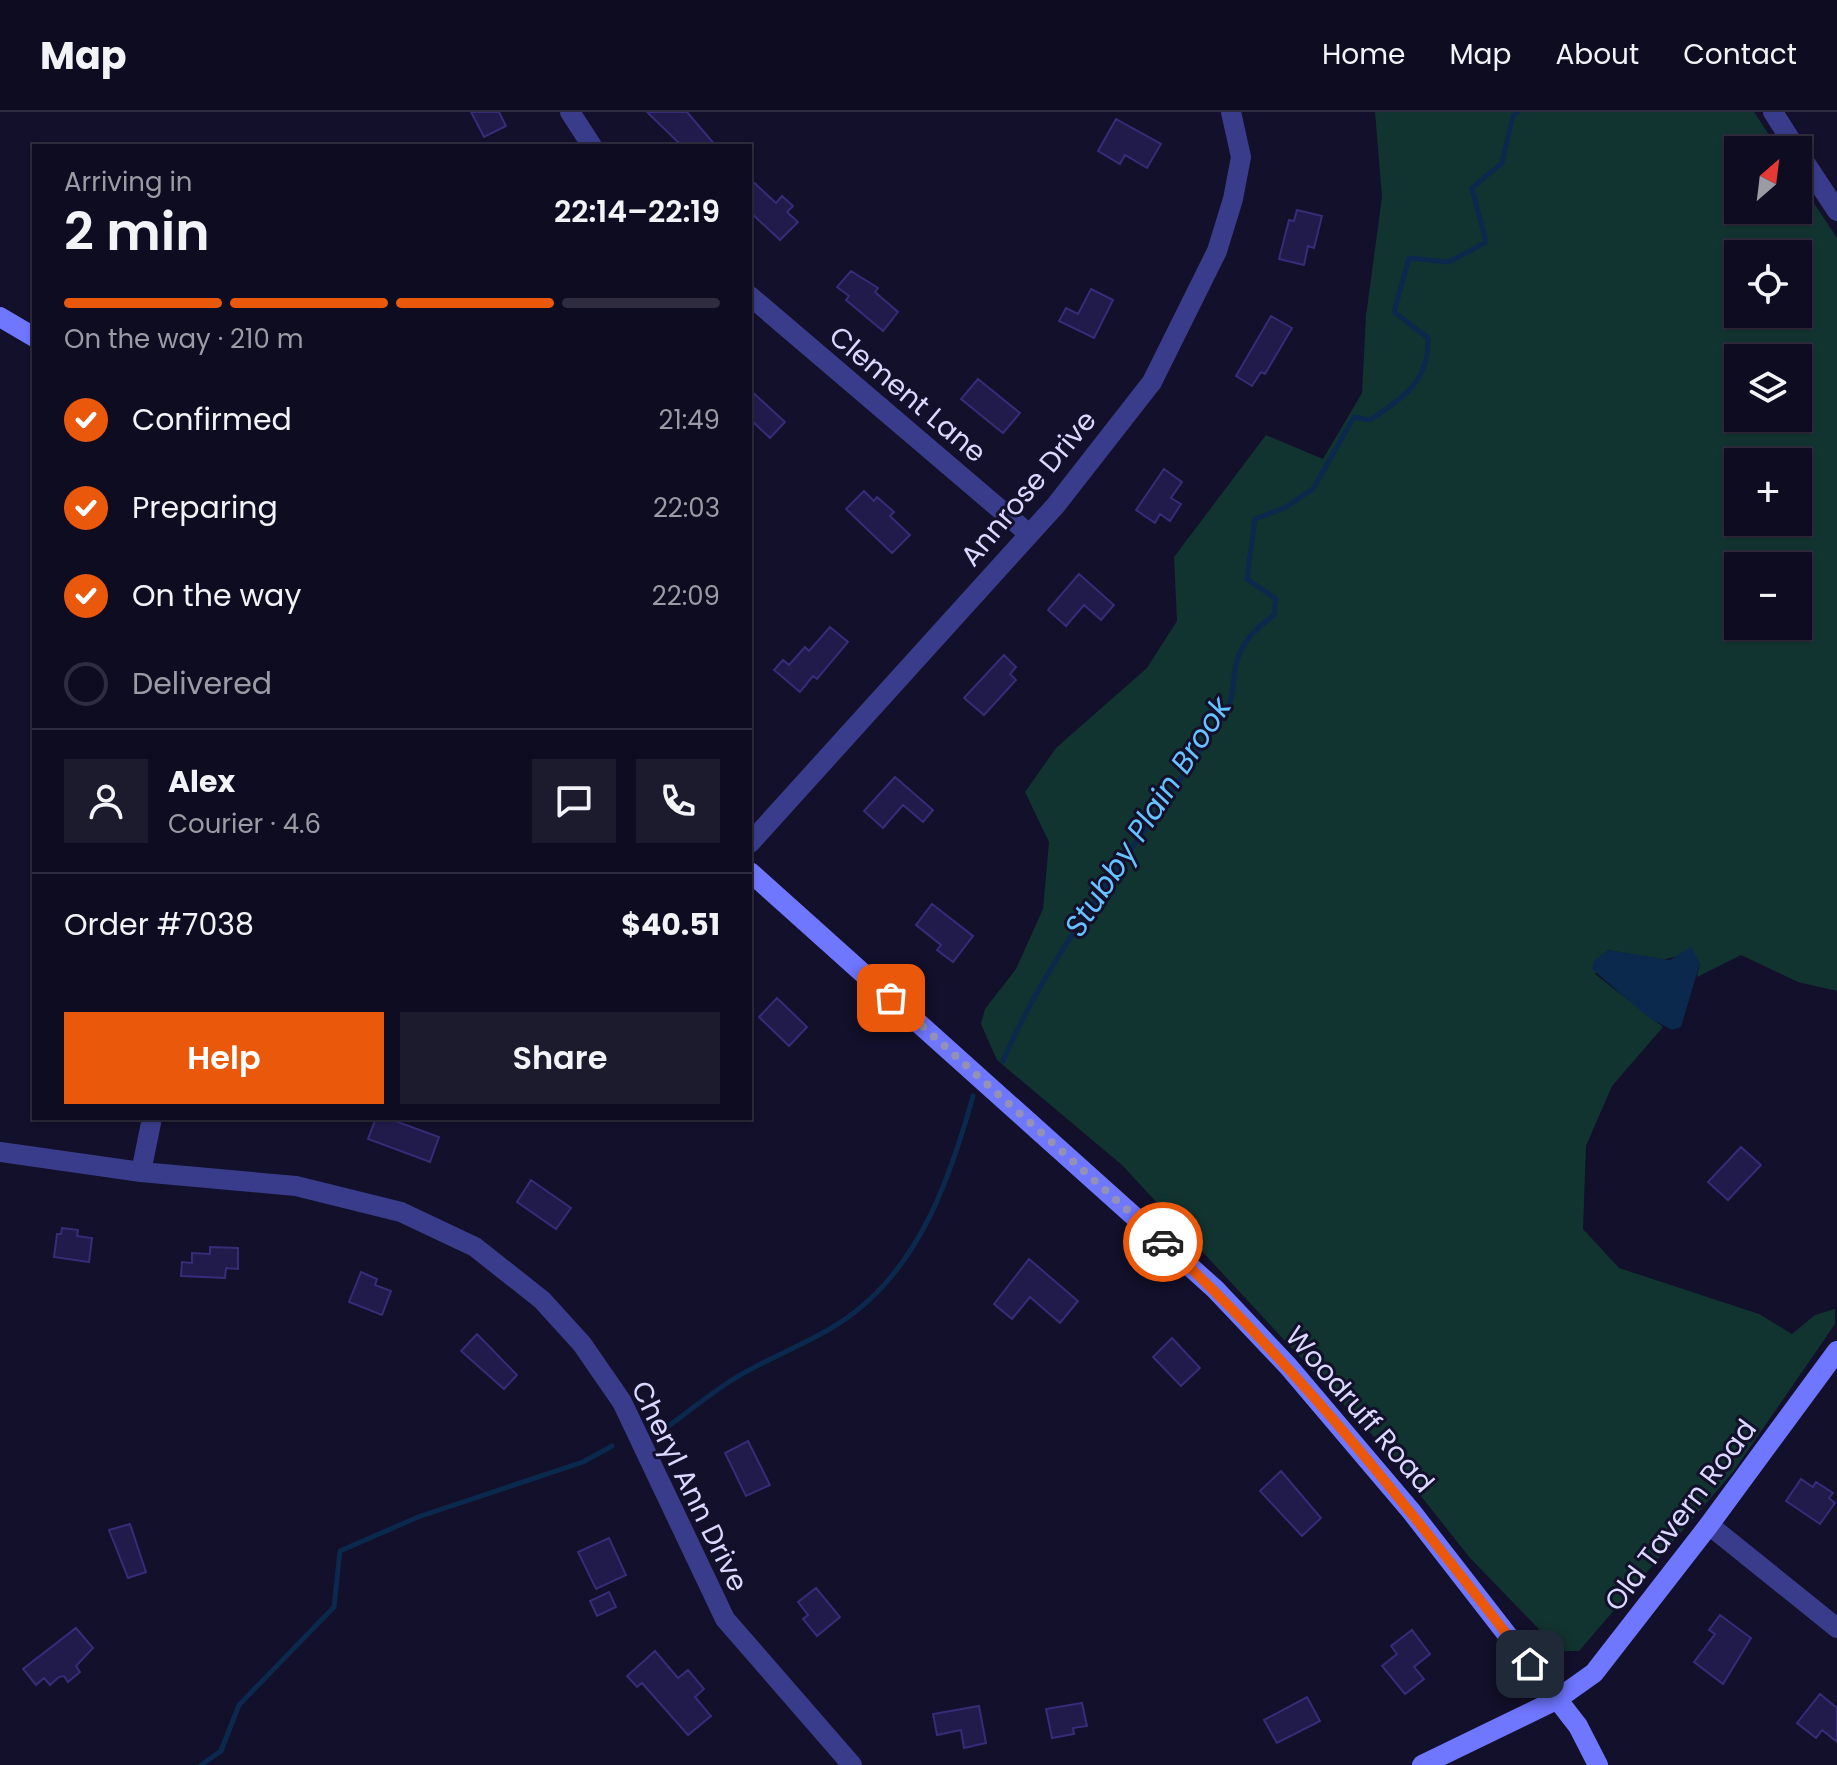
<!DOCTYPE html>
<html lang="en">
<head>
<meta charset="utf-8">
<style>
	:root { --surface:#0e0c20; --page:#1c1a2d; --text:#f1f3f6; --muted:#9b9ba5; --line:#2e2c3e; --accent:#ea580c }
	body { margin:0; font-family:Poppins,sans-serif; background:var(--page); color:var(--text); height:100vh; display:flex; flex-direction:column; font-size:30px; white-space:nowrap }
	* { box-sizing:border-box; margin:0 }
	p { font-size:26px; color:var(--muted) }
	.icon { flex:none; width:44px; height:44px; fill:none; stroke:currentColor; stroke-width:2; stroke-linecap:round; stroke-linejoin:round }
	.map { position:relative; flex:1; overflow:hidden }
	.sheet { position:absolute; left:32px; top:32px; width:720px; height:976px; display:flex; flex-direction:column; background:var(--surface); border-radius:0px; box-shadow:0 2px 6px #0004,0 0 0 2px var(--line) }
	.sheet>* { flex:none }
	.needle { width:52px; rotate:28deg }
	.fabs { position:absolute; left:1724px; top:24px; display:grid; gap:16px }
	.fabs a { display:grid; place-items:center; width:88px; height:88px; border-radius:0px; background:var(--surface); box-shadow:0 2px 6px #0004,0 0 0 2px var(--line); font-size:40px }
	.pin { position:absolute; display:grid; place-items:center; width:68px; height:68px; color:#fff; margin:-34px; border-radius:16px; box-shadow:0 4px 12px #0006 }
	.courier { position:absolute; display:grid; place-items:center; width:80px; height:80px; margin:-40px; border:6px solid #ea580c; border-radius:50%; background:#fff; color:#222; box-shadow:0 2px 10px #0007 }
	.overview em { font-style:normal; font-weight:600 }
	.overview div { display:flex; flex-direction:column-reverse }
	.overview { display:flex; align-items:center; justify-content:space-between; height:136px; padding:0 32px }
	h1 { font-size:52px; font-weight:600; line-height:60px }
	.bar { display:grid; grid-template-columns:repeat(4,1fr); gap:12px 8px; align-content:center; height:96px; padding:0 32px }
	.bar i { height:10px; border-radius:6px; background:var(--line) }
	.bar .active { background:var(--accent) }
	.bar p { grid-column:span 4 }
	.line { display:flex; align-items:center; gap:20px; padding:0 32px; border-top:2px solid var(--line) }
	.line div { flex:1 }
	.round { display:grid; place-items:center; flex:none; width:84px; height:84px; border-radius:0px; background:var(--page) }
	ol { padding:0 32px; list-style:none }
	li { display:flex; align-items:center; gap:24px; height:88px }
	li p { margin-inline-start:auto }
	li .icon { padding:8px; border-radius:50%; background:var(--accent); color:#fff; stroke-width:4 }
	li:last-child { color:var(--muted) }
	li i { width:44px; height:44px; border:4px solid var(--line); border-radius:50% }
	.action { display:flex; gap:16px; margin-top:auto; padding:16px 32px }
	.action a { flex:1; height:92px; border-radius:0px; background:var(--accent); color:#fff; font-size:32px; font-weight:600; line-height:92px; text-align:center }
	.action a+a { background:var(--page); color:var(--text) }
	header { display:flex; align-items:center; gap:48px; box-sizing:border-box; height:112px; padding:0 40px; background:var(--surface); border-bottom:2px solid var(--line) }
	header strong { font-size:38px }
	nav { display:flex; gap:44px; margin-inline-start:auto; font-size:28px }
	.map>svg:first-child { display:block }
	.green { fill:#123430; fill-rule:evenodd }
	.water { fill:#0b284d }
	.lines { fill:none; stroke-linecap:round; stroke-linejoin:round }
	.stream { stroke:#0b284d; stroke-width:5 }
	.building { fill:#211b4b; stroke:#362c78; stroke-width:2 }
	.street { stroke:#393c8a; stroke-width:20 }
	.secondary { stroke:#6f76ff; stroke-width:20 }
	.done { stroke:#9492b4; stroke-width:8; stroke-dasharray:0 14.4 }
	.route { stroke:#ea580c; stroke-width:10 }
	.labels { text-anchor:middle; stroke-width:6; stroke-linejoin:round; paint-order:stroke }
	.street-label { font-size:28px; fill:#dad8ff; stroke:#12102a }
	.water-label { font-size:30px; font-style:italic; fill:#66c3ff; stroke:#12102a }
</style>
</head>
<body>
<header>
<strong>Map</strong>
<nav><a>Home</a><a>Map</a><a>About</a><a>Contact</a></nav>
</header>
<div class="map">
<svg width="1837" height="1653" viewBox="0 0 1837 1653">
	<rect width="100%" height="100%" fill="#12102a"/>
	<path class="green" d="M1375 0H1754L1779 38H1738V98H1798V67L1837 126V879L1798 870 1741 843 1697 865 1700 851 1678 844 1661 848 1608 838 1595 862 1663 915 1612 974 1586 1034 1583 1117 1619 1156 1759 1202 1792 1222 1815 1203 1835 1197V1212L1733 1360 1579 1539H1560L1470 1446 1375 1326 1122 1053 997 948 981 912 985 897 1016 857 1043 797 1049 730 1025 680 1056 636 1147 556 1177 509 1174 445 1266 323 1323 347 1362 281 1366 204 1382 85ZM1738 142H1798V202H1738ZM1738 246H1798V306H1738ZM1738 350H1798V410H1738ZM1738 454H1798V514H1738Z"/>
	<path class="water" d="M1691 835 1700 851 1681 915 1672 918 1648 905 1592 857 1594 849 1608 838 1670 848Z"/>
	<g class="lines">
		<path class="stream" d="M1003 949C1059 819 1155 715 1228 595 1233 586 1233 576 1234 566 1236 536 1251 520 1274 503L1276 487 1247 467 1255 407 1284 396 1313 377 1354 305 1370 308C1404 285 1429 270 1428 226L1394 200 1409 146 1449 150 1486 130 1472 76 1502 51 1513 4 1518 0
			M663 1318C686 1302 708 1283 732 1268 771 1243 818 1229 855 1200 922 1148 951 1063 973 984
			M201 1653 221 1639 239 1593 334 1495 340 1439 418 1405 583 1350 612 1334"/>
	</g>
	<path class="building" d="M471 0H499L506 14 484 25Z
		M647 0H687L716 34H682Z
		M1116 7 1161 32 1147 56 1125 43 1120 52 1098 39Z
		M750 67 776 91 782 84 793 94 787 100 798 110 780 128 750 100Z
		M1297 98 1322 104 1314 136 1308 134 1304 153 1279 147 1289 108 1294 109Z
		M851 159 878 176 875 180 898 200 883 219 846 188 849 184 837 175Z
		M1091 177 1113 188 1094 226 1059 209 1066 196 1078 202Z
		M1271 204 1292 216 1265 262 1261 260 1252 274 1236 264Z
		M978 267 1020 301 1003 321 961 287Z
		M750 278 785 310 770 326 750 307Z
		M1164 357 1182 370 1171 386 1181 392 1170 409 1160 402 1155 411 1136 398Z
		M864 379 874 389 877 385 894 400 890 404 910 423 892 441 846 397Z
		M1079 462 1114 493 1101 508 1084 493 1066 514 1048 498Z
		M830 515 848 530 817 567 813 564 800 580 774 558 783 548 789 553 805 535 809 539Z
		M1004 543 1016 555 1010 562 1016 568 984 603 964 586Z
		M895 665 933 698 923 710 903 693 883 716 864 699Z
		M932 792 973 824 953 850 937 838 941 833 916 813Z
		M777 886 807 915 789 934 759 905Z
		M376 1006H396L395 1009 439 1025 430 1050 368 1027Z
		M1741 1035 1761 1053 1728 1088 1708 1070Z
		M531 1068 571 1096 556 1117 517 1090Z
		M62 1116 78 1118 77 1124 92 1126 89 1150 54 1145 57 1122H61Z
		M210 1135 238 1136V1157L226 1156 225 1166 181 1164 182 1150 192 1151V1141L210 1142Z
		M1029 1147 1078 1189 1060 1211 1030 1185 1012 1207 994 1192Z
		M361 1160 377 1167 375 1173 391 1179 382 1203 349 1190Z
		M477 1222 517 1263 504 1277 461 1239Z
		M1172 1226 1200 1256 1181 1274 1153 1245Z
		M748 1329 770 1373 746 1384 725 1341Z
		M1281 1359 1321 1406 1302 1424 1260 1379Z
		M1801 1367 1813 1375 1816 1370 1833 1381 1829 1386 1835 1391 1820 1412 1786 1389Z
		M130 1412 146 1460 128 1466 109 1418Z
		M609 1426 626 1463 596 1477 578 1440Z
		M816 1476 840 1505 817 1524 803 1507 808 1503 798 1490Z
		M609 1480 616 1495 597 1504 590 1489Z
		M1720 1503 1751 1526 1723 1572 1694 1550 1715 1522 1709 1518Z
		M76 1516 93 1536 76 1554 80 1560 68 1570 64 1564 59 1565 50 1573 44 1566 36 1573 23 1557Z
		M1412 1518 1430 1542 1414 1555 1424 1567 1405 1582 1382 1554 1397 1542 1391 1534Z
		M655 1539 678 1566 688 1558 704 1577 695 1585 711 1604 688 1623 642 1571 637 1575 627 1564Z
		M1820 1582 1837 1596V1630L1822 1618 1816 1626 1797 1611Z
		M1307 1585 1320 1609 1277 1631 1264 1608Z
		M1082 1591 1087 1614 1073 1616 1074 1622 1052 1626 1046 1597Z
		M979 1594 986 1631 964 1636 961 1618 937 1623 933 1602Z"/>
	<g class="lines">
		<path class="street" d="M570 0 592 34
			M1773 0 1797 38
			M1798 40 1837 99
			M750 184 1029 422
			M750 731 1056 393 1152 270 1217 139 1233 87 1241 45 1231 0
			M0 1040 141 1060 296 1074 401 1100 475 1135 542 1188 582 1232 622 1290 725 1507 852 1653
			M141 1060 152 1006
			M1709 1413 1837 1516"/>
		<path class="secondary" d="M0 205 34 225
			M750 760 1215 1177 1288 1254 1411 1399 1578 1614 1598 1653
			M1422 1653 1556 1588 1594 1561 1709 1413 1837 1239"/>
	</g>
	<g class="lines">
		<path class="done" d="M891 886 1163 1130"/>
		<path class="route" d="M1163 1130C1301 1257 1415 1404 1530 1552"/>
	</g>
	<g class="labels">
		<g class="street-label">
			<text transform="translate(908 282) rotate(40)" y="10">Clement Lane</text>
			<text transform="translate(1028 376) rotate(-50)" y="10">Annrose Drive</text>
			<text transform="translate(1360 1297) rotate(49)" y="10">Woodruff Road</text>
			<text transform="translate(690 1374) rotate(64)" y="10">Cheryl Ann Drive</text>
			<text transform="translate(1680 1403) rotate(-53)" y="10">Old Tavern Road</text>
		</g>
		<g class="water-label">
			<text transform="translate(1148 705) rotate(-57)" y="10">Stubby Plain Brook</text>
		</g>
	</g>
</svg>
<div class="fabs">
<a><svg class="needle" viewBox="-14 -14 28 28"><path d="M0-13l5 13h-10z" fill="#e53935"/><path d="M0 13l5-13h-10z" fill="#9b9ba5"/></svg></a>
<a><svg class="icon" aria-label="locate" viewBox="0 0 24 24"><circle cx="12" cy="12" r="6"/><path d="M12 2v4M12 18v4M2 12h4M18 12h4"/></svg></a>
<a><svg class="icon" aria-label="layers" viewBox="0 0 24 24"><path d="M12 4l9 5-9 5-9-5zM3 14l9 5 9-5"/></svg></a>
<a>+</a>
<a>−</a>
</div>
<div class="pin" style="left:891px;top:886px;background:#ea580c"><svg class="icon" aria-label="bag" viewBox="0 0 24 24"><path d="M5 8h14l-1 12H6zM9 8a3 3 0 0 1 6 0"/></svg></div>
<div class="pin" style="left:1530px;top:1552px;background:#1f2937"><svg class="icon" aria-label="home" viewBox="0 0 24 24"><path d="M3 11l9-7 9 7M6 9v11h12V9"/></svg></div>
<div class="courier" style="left:1163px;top:1130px"><svg class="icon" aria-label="car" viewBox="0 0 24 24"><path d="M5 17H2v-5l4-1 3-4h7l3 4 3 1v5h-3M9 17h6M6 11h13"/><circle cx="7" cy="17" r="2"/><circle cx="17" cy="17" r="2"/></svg></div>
<section class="sheet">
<div class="overview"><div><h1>2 min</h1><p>Arriving in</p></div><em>22:14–22:19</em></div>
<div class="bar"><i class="active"></i><i class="active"></i><i class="active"></i><i></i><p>On the way · 210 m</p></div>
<ol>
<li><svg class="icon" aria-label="check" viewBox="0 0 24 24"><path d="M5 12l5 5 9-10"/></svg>Confirmed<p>21:49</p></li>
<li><svg class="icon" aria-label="check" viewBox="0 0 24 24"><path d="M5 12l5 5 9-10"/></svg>Preparing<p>22:03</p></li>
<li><svg class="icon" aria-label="check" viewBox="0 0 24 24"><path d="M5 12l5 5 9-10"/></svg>On the way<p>22:09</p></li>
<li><i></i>Delivered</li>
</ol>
<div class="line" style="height:144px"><a class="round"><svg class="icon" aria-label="person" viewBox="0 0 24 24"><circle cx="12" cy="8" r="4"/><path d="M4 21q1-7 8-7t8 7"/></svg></a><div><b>Alex</b><p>Courier · 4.6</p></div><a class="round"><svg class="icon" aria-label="chat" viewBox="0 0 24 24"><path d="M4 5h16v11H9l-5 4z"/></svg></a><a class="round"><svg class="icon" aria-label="phone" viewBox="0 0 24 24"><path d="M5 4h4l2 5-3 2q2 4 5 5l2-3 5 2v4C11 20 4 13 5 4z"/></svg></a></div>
<div class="line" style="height:104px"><div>Order #7038</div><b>$40.51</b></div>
<div class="action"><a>Help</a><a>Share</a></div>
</section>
</div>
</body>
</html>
